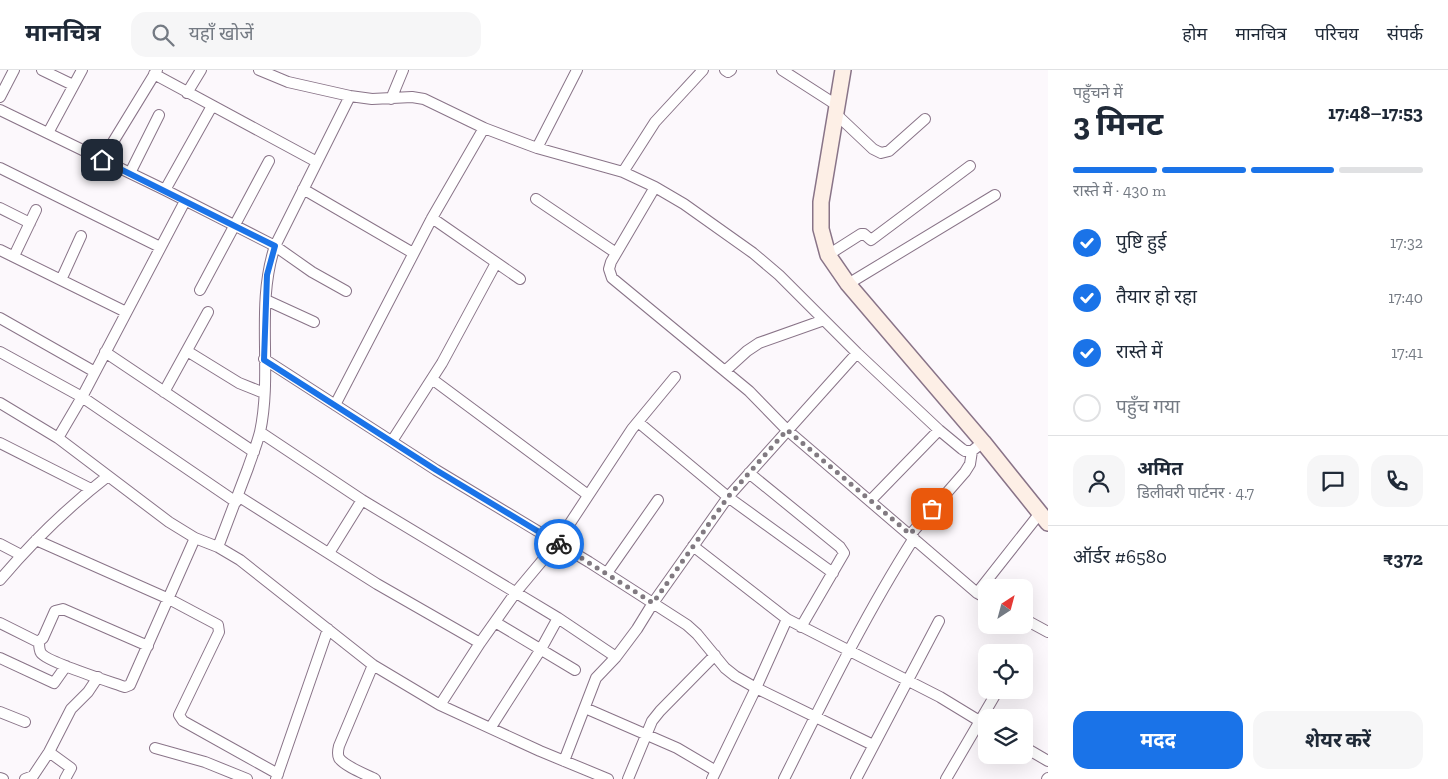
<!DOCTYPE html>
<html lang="hi">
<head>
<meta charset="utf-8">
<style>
	:root { --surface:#fff; --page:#f6f6f7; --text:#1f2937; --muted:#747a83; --line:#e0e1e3; --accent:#1a73e8 }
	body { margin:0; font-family:"Zilla Slab","Noto Sans Devanagari",serif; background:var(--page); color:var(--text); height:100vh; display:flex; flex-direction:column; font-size:19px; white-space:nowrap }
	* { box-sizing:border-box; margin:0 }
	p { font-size:16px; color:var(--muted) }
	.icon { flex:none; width:28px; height:28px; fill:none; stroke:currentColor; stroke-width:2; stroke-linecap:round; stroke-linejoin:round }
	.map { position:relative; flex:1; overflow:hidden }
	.side { display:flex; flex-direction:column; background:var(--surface); width:400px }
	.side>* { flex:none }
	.needle { width:32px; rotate:36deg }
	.buttons { position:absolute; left:978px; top:509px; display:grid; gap:10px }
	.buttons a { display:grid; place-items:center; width:55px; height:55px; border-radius:10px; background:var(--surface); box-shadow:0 5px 20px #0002; font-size:25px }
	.pin { position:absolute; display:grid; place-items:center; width:42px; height:42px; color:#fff; margin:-21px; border-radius:10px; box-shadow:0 2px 8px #0006 }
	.courier { position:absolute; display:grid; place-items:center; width:50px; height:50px; margin:-25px; border:4px solid #1a73e8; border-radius:50%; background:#fff; color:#222; box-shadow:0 1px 6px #0007 }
	.summary em { font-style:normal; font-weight:700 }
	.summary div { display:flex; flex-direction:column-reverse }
	.summary { display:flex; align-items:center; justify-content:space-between; height:85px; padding:0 25px }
	h1 { font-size:32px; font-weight:700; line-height:38px }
	.bar { display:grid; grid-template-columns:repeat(4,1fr); gap:8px 5px; align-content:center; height:60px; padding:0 25px }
	.bar i { height:6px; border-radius:4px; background:var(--line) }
	.bar .current { background:var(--accent) }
	.bar p { grid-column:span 4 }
	.line { display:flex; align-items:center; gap:12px; padding:0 25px; border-top:1px solid var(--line) }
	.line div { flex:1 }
	.round { display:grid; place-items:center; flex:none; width:52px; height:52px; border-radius:15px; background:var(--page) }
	ol { padding:0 25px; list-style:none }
	li { display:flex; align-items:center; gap:15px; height:55px }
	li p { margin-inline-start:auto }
	li .icon { padding:5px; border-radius:50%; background:var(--accent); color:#fff; stroke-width:4 }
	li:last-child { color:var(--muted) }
	li i { width:28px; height:28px; border:2px solid var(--line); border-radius:50% }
	.action { display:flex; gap:10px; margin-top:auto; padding:10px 25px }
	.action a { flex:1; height:58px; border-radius:15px; background:var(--accent); color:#fff; font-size:20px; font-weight:700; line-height:58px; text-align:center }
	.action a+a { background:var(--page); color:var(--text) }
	header { display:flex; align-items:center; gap:30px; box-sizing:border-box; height:70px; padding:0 25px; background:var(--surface); border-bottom:1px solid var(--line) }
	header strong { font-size:24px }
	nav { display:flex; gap:28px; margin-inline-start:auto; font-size:18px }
	.search { width:350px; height:45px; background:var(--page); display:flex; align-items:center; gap:12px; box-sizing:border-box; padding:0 18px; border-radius:15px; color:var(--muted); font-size:19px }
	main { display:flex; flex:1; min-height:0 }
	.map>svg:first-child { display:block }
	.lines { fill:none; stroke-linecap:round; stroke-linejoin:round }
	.street-casing { stroke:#897488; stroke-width:12 }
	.secondary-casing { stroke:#897488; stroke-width:18 }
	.street { stroke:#fff; stroke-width:10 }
	.secondary { stroke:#fdefe6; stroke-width:15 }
	.done { stroke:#817a81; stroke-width:5; stroke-dasharray:0 9 }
	.route { stroke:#1a73e8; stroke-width:6 }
</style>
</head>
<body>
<header>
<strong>मानचित्र</strong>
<div class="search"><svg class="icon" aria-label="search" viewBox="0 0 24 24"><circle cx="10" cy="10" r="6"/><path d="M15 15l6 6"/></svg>यहाँ खोजें</div>
<nav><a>होम</a><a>मानचित्र</a><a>परिचय</a><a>संपर्क</a></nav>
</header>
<main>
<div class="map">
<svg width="1048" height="709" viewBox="0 0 1048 709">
	<rect width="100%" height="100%" fill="#fcf8fc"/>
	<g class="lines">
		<g class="street-casing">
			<path id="street" d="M42 0 73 15
				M259 0 288 12 350 26 372 29 412 27 424 29 484 58 537 78 623 102 655 117 684 134 753 183 779 205 857 283 939 360 962 379 965 381H972L983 372
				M725 0 728 2 731 0
				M782 0 838 36
				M154 4 317 92
				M187 23 201 0
				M0 27 14 0
				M391 29 403 0
				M0 40 165 120 275 176 312 202 346 221
				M836 44 873 79 881 83 889 81 925 49
				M48 63 82 0
				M537 78 577 0
				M102 90 157 0
				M0 98 160 177
				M623 102 655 52 703 0
				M130 103 159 45
				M655 117 611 192 609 199 612 208 749 321 787 360 977 523 986 528
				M303 119 413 183
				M165 120 212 36
				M536 129 616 183
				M0 138 30 153
				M432 148 520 209
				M0 180 126 242
				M828 185 861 164H864L871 170 970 96
				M14 186 36 140
				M61 210 81 166
				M848 214 995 125
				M200 220 269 91
				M266 230 314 252
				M0 248 95 302
				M187 281 239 313 264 323
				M0 282 82 327 236 432
				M105 282 254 382
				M264 289 436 400 589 492 687 555 697 564 725 598 735 606 756 618 873 675
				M725 301 747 281 759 273 824 250
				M432 309 588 425
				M164 322 208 242
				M0 333 58 368 169 452 195 468 218 477 240 490 373 595 440 635 540 681 608 709
				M335 335 432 148 484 58
				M638 352 728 427 833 503
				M260 362 362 430 558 548 616 587
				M58 368 82 327 185 131
				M392 371 442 293 496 193
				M0 373 91 419
				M749 403 840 477 844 483 801 557
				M238 426 377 514 480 573
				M870 431 939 360
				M910 465 965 402 970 394 972 381
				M36 470 169 529 218 555 219 562 179 645 183 651 278 704
				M0 474 21 485
				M693 476 787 549 940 627 986 655
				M218 477C228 451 238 425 248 398 252 386 257 374 260 362 273 301 255 236 275 176L350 26
				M329 483 362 430
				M607 503 658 430
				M0 510C32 472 68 437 108 406
				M977 523 1040 443
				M1024 549 1048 562
				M495 552 575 600
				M0 553 38 572 43 568 55 541 63 539 148 576
				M39 571C39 575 39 580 41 583 47 592 111 612 125 617L130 615 195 468
				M0 588 54 613 66 596
				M373 595 339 676C338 680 337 684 339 688 344 696 367 705 375 709
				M440 635 480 573 516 522 557 473 632 359 675 307
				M585 638 677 678 716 701
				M0 642 25 652
				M491 657 541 579 558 548
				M1024 677 1048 691
				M155 678 205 692 247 709
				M49 682 71 698 65 709
				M564 691 596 608 616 587 637 559 653 533 728 427 857 283
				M0 708 3 709
				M25 709 33 706 49 682 71 639 88 622 98 607
				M276 709 328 559
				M628 709 652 651 660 641 715 585
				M712 709 756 618 787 549
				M784 709C825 627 865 545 914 468
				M856 709 939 551
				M946 709 998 620
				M1047 709 1048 708"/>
		</g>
		<g class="secondary-casing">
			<path id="secondary" d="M843 0 821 132V159L828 185 848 214 983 372 1048 453"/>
		</g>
		<use href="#street" class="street"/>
		<use href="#secondary" class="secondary"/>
	</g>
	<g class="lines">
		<path class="done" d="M559 474 653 533 728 427 787 360 910 464 932 439"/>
		<path class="route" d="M102 90 275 176 267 205 264 290 436 400 559 474"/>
	</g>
</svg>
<div class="buttons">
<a><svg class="needle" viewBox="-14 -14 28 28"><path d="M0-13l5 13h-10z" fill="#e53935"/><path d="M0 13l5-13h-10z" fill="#747a83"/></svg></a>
<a><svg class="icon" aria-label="locate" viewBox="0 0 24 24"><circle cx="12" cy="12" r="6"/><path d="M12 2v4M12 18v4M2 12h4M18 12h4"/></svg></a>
<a><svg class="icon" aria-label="layers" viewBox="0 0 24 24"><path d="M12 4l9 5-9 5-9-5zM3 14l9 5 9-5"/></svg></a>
</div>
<div class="pin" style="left:932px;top:439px;background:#ea580c"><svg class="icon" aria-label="bag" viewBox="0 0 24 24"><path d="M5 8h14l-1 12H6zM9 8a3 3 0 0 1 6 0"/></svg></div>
<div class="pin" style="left:102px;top:90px;background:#1f2937"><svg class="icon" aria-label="home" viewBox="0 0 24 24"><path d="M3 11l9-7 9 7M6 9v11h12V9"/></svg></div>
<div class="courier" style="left:559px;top:474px"><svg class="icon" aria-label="bike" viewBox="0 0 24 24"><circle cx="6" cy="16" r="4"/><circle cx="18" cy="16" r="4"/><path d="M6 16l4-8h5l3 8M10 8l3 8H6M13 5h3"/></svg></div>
</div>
<section class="side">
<div class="summary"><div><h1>3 मिनट</h1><p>पहुँचने में</p></div><em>17:48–17:53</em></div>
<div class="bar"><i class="current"></i><i class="current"></i><i class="current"></i><i></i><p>रास्ते में · 430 m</p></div>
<ol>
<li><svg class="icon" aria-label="check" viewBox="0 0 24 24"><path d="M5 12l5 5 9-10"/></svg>पुष्टि हुई<p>17:32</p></li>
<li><svg class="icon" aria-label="check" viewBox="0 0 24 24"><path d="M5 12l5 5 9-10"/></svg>तैयार हो रहा<p>17:40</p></li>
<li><svg class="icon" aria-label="check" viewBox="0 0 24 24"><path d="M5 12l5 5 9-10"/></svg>रास्ते में<p>17:41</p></li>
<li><i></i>पहुँच गया</li>
</ol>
<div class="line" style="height:90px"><a class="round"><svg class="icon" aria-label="person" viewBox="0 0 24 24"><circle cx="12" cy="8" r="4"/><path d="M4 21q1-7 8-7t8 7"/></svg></a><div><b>अमित</b><p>डिलीवरी पार्टनर · 4.7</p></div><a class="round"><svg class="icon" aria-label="chat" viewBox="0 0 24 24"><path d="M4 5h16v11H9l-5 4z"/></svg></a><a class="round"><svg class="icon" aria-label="phone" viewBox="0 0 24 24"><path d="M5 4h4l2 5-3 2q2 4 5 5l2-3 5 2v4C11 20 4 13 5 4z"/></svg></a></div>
<div class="line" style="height:65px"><div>ऑर्डर #6580</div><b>₹372</b></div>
<div class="action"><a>मदद</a><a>शेयर करें</a></div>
</section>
</main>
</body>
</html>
